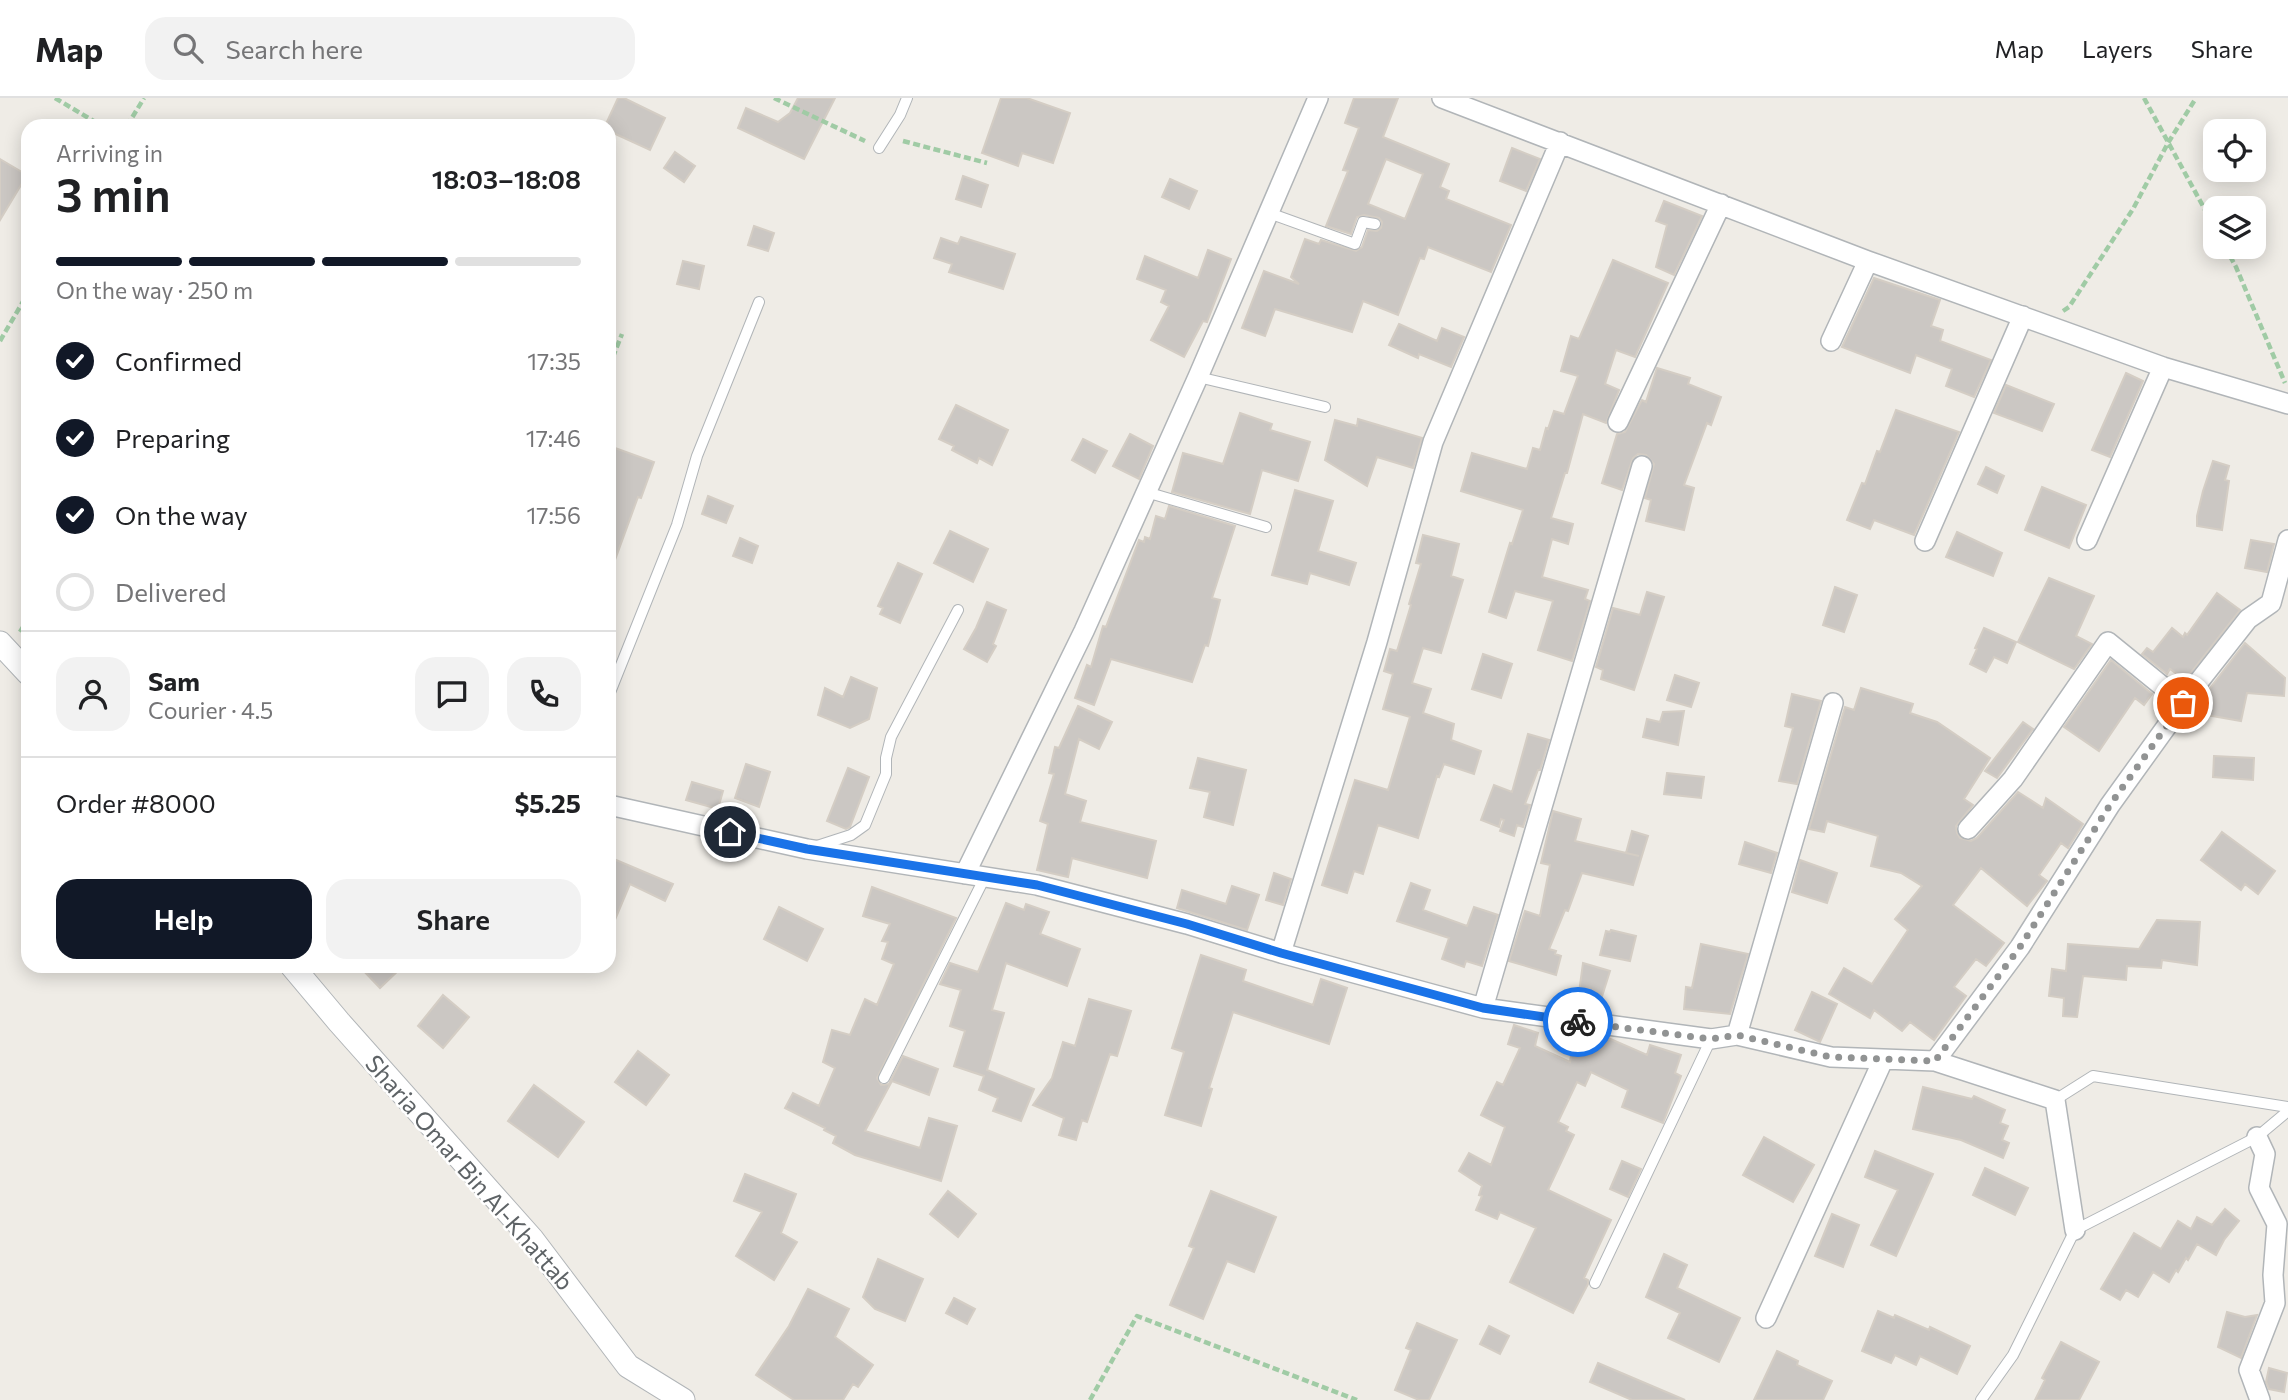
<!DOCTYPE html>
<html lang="en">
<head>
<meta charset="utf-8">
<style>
	:root { --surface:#fff; --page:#f2f2f2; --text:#202124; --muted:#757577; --line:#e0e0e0; --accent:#111827 }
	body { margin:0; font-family:Commissioner,sans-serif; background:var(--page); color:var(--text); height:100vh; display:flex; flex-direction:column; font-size:26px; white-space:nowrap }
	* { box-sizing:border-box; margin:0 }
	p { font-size:23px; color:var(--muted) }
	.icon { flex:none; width:38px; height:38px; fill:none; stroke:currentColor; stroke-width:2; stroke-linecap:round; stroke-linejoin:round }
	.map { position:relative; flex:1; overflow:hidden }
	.side { position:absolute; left:21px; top:21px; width:595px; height:854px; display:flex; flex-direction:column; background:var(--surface); border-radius:21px; box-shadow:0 4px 18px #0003 }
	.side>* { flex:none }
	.fabs { position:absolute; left:2203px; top:21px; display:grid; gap:14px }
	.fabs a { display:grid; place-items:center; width:63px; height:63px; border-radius:14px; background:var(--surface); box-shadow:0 4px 18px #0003; font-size:35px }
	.pin { position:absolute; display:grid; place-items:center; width:60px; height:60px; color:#fff; margin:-30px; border:4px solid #fff; border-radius:50%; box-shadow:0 2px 7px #0007 }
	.courier { position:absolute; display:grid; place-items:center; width:70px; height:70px; margin:-35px; border:5px solid #1a73e8; border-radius:50%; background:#fff; color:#222; box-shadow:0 2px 9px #0007 }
	.head em { font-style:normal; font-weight:600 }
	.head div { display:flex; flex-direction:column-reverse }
	.head { display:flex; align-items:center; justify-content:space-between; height:119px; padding:0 35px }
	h1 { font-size:46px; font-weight:600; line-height:52px }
	.bar { display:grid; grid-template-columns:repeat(4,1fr); gap:10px 7px; align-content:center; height:84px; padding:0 35px }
	.bar i { height:9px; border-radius:5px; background:var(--line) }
	.bar .on { background:var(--accent) }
	.bar p { grid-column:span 4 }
	.line { display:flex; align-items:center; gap:18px; padding:0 35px; border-top:2px solid var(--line) }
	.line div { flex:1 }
	.round { display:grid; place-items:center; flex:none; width:74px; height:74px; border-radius:21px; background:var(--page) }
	ol { padding:0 35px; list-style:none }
	li { display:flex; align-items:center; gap:21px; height:77px }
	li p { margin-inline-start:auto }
	li .icon { padding:7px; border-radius:50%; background:var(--accent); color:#fff; stroke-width:4 }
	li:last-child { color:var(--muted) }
	li i { width:38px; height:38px; border:4px solid var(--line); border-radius:50% }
	.button { display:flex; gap:14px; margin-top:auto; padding:14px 35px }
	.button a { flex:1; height:80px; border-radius:21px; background:var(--accent); color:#fff; font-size:28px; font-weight:600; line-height:80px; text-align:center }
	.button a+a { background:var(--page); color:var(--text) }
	header { display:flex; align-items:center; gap:42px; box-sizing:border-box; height:98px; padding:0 35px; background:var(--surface); border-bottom:2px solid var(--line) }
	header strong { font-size:33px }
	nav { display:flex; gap:38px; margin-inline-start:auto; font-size:24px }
	.search { width:490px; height:63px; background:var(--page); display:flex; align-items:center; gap:18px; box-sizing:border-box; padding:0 24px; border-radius:21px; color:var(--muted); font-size:26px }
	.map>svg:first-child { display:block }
	.building { fill:#cbc7c3; stroke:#d4cdc4; stroke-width:2; fill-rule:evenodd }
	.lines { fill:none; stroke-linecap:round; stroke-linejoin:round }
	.service-casing { stroke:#b1b5b8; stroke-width:12 }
	.minor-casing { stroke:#b1b5b8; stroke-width:22 }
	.tertiary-casing { stroke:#b1b5b8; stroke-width:25 }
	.path { stroke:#a0cba5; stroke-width:4.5; stroke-dasharray:7 3.5; stroke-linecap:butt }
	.service { stroke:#fff; stroke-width:10 }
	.minor { stroke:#fff; stroke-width:19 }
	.tertiary { stroke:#fff; stroke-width:23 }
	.done { stroke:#919393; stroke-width:7; stroke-dasharray:0 12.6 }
	.route { stroke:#1a73e8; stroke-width:9 }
	.labels { text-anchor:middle; stroke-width:5; stroke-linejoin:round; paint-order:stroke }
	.street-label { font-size:24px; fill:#5e6366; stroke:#fff }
</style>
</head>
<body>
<header>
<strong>Map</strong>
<div class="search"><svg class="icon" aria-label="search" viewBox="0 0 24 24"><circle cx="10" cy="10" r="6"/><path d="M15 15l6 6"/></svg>Search here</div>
<nav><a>Map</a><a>Layers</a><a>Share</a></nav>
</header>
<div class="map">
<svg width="2288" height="1302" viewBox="0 0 2288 1302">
	<rect width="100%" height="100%" fill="#efece6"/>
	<path class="building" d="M618 0H624L665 20 650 52 609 33V28H605Z
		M798 0H835L804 61 738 30 746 10 778 24 790 15Z
		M1001 0H1027L1070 15 1053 65 1022 55 1018 68 982 55Z
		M1354 0H1398L1383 39 1449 66 1440 89 1449 93 1446 101 1511 127 1491 174 1428 149 1424 161 1420 160 1398 217 1363 203 1352 234 1275 211 1265 238 1242 230 1264 173 1299 186 1291 179 1305 141 1319 146 1321 142 1356 153 1362 149 1368 132 1377 133 1381 130 1382 124 1379 120 1364 117 1357 119 1351 136 1326 128 1348 73 1343 72 1359 30 1345 25ZM1386 61 1423 76 1405 121 1368 106Z
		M1512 50 1540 61 1526 93 1500 83Z
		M675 54 695 68 684 84 664 70Z
		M0 61 27 77 0 122Z
		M963 78 988 87 981 109 956 101Z
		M1170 81 1197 93 1189 111 1162 99Z
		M1664 103 1702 118 1674 177 1656 169 1667 127 1656 123Z
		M754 128 774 135 768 153 748 147Z
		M961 139 1015 156 1003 191 949 174 952 166 934 160 941 140 958 146Z
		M1208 152 1231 161 1207 224 1203 223 1184 259 1151 242 1169 208 1161 204 1166 192 1137 181 1145 158 1198 180Z
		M1613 162 1668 185 1635 259 1616 252 1605 286 1619 292 1606 325 1583 316 1567 375H1565L1551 420 1573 426 1568 446 1552 441 1542 479 1588 492 1585 501 1590 503 1572 563 1538 552 1553 503 1515 493 1506 520 1489 514 1510 445 1512 446 1523 412 1461 393 1472 355 1527 371 1533 350 1540 352 1546 330 1548 331 1554 313 1564 316 1578 278 1561 273 1571 238 1579 241Z
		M683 163 704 168 699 191 677 186Z
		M1874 180 1940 202 1931 228 1943 232 1940 243 1991 262 1974 299 1946 288 1952 271 1916 257 1910 275 1842 249Z
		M1399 226 1437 243 1442 230 1464 239 1451 269 1419 256 1418 260 1389 247Z
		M1657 270 1690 280 1688 286 1721 299 1711 327 1707 325 1684 387 1694 390 1684 432 1646 423 1651 402 1645 400 1654 366 1646 357 1638 356 1633 360 1622 392 1602 385 1617 336 1625 334 1642 302 1646 304Z
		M2126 275 2143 283 2110 359 2092 352Z
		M2006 287 2054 306 2042 333 1994 315Z
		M956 307 1008 332 992 367 979 360 977 365 952 352 954 348 939 341Z
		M1896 312 1959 334 1914 437 1874 422 1870 431 1847 422 1862 385 1865 386 1877 353 1880 354Z
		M1240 315 1272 326 1270 332 1310 344 1298 383 1262 372 1250 416 1172 394 1183 355 1223 366Z
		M1358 321 1422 340 1413 370 1377 359 1367 388 1325 362 1335 322 1357 328Z
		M1130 336 1153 348 1139 381 1113 368Z
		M1083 341 1107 353 1095 375 1072 362Z
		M615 350 654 364 641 400 638 399 611 473H609V366Z
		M2213 363 2229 368 2225 382 2229 383 2222 432 2197 428V418L2203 393Z
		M1986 369 2004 378 1997 395 1978 386Z
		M2042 389 2086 407 2069 450 2025 432Z
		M1295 392 1333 403 1318 453 1356 465 1349 487 1310 475 1307 486 1272 477Z
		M708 398 733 408 726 425 702 416Z
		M1169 408 1235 428 1212 500 1220 502 1208 548 1205 547 1192 584 1111 561 1094 607 1075 600 1087 567 1091 569 1103 528 1106 529 1139 442 1144 444 1145 439 1150 441 1156 418 1165 421Z
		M950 433 988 451 973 484 934 465Z
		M1957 434 2002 455 1993 478 1946 459Z
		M1423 437 1459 446 1451 478 1463 482 1441 555 1423 550 1412 585 1431 591 1423 615 1454 626 1451 642 1481 653 1474 676 1444 666 1439 679 1437 678 1418 740 1378 727 1363 776 1354 773 1347 795 1322 787 1355 682 1388 692 1410 619 1383 611 1393 576 1384 573 1390 551 1397 553 1411 507 1409 506 1421 466 1416 465Z
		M740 440 758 448 752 465 733 458Z
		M2251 442 2274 446 2267 474 2245 470Z
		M898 465 922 476 900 525 880 516 883 510 878 508Z
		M2049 480 2094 498 2076 538 2092 546 2074 571 2018 544Z
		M1835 489 1857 497 1844 534 1823 527Z
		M1647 494 1664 499 1634 592 1601 581 1603 572 1596 569 1613 510 1640 517Z
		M2217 495 2240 512 2185 582 2170 571 2167 576 2142 556 2147 550 2153 554 2172 530 2183 539 2185 535 2187 537Z
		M987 504 1006 512 993 546 996 548 987 564 964 551 976 530Z
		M1984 530 2016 544 2007 565 1994 559 1986 574 1970 566 1977 551 1975 550Z
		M2245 545 2285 580 2284 598 2247 595 2241 623 2201 616 2211 603 2204 598Z
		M1483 556 1512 566 1501 600 1472 591Z
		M2111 562 2152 596 2144 607 2135 600 2099 653 2064 629Z
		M1675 577 1699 585 1691 609 1667 602Z
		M851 579 877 590 869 621 850 630 818 617 825 590 843 599Z
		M1861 590 1913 606 1910 615 1937 624 1990 660 1964 701 1973 707 1956 728 1957 735 1960 740 1971 743 1977 740 2018 694 2043 710 2046 700 2083 726 2068 750 2061 745 2039 777 2047 783 2027 808 1981 770 1953 807 2004 845 1986 868 1976 861 1954 889 1966 898 1934 942 1910 924 1902 933 1874 912 1870 920 1829 896 1844 870 1872 886 1908 832 1895 821 1922 788 1901 775 1871 768 1878 738 1827 723 1824 734 1809 731 1845 609 1854 612Z
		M1792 596 1821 603 1797 686 1779 683 1793 630 1785 628Z
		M1078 608 1112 624 1099 651 1079 641 1065 696 1086 703 1080 724 1156 743 1147 780 1072 760 1068 779 1037 772 1048 726 1040 723 1054 676 1049 675 1055 649 1059 650Z
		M1684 613 1678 647 1643 639 1647 621 1660 624 1663 614Z
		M2023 624 2033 631 1997 680 1985 673Z
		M1528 636 1549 642 1540 672H1538L1525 706 1530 707 1523 729 1517 727 1514 738 1500 733 1504 722 1501 721 1499 729 1481 722 1494 687 1512 694Z
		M2214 658 2254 660 2253 682 2213 679Z
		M1198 660 1246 672 1233 727 1204 719 1210 694 1190 690Z
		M746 666 770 674 759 709 735 700Z
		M848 670 869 679 850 729 846 731 827 723Z
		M1667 675 1704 679 1701 700 1664 696Z
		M692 684 723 693 718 711 686 702Z
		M1553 713 1581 721 1575 743 1639 758 1626 755 1632 733 1648 738 1633 787 1582 775 1568 813 1565 812 1549 851 1556 853 1555 856 1561 858 1556 877 1509 863 1525 813 1540 818 1550 767 1541 765Z
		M2222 734 2275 773 2258 796 2245 786 2241 792 2201 762Z
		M1745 744 1777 755 1771 775 1739 766Z
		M609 759 673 786 665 803 630 786 609 836Z
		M1800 762 1837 775 1827 805 1792 794Z
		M1274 775 1291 781 1283 807 1266 802Z
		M1411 785 1430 792 1423 812 1467 828 1474 809 1498 817 1482 868 1466 863 1464 869 1442 861 1449 840 1397 823Z
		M1232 788 1259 797 1247 832 1177 810 1182 792 1226 806Z
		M872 789 956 820 877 980 881 987 889 986 903 958 938 971 929 997 892 983 865 1033 920 1050 929 1020 957 1028 941 1083 855 1057 833 1045 836 1038 824 1032 825 1030 785 1010 793 995 819 1008 835 970 823 964 832 932 850 937 865 901 877 907 894 866 882 861 888 844 882 843 890 826 863 818Z
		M1006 805 1024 812 1026 806 1049 814 1040 836 1080 851 1067 888 1006 865 992 912 1004 915 987 972 1034 991 1021 1023 993 1013 998 1000 979 992 984 978 954 968 965 933 950 928 961 892 940 886 950 865 978 874Z
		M779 809 823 831 807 863 764 841Z
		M2157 822 2200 824 2197 867 2162 862 2161 870 2127 868 2126 882 2083 878 2077 919 2063 918 2064 900 2049 898 2052 871 2066 873 2068 846 2139 851Z
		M1611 832 1636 838 1630 863 1600 857 1606 833 1610 834Z
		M1701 846 1748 856 1730 916 1684 911 1686 889 1692 890Z
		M1201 857 1246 872 1243 883 1313 907 1321 881 1347 890 1329 946 1233 914 1209 990 1212 991 1201 1028 1165 1017 1184 954 1172 950Z
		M1583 865 1610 873 1599 908 1578 902Z
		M359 868H403L380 890Z
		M1812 894 1837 906 1820 944 1795 932Z
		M443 897 469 919 443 950 418 928Z
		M1089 901 1131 913 1117 958 1110 956 1087 1024 1082 1022 1076 1042 1059 1037 1064 1020 1033 1007 1052 980 1063 944 1075 948Z
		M1514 927 1538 935 1535 948 1570 964 1574 937 1606 939 1647 957 1650 947 1681 957 1675 975 1681 978 1663 1025 1622 1009 1628 992 1591 974 1585 988 1577 984 1558 1024 1568 1029 1566 1033 1574 1037 1548 1092 1611 1122 1584 1180 1588 1182V1186L1573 1215 1510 1184 1536 1130 1500 1114 1497 1121 1476 1112 1482 1098 1479 1097 1482 1088 1459 1073 1469 1055 1491 1067 1505 1029 1481 1017 1497 984 1503 987 1520 950 1508 946Z
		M638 953 669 977 646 1007 615 984Z
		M534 987 584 1024 558 1059 508 1023Z
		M1923 989 1972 1001 1974 998 2005 1012 2000 1025 2008 1028 2002 1042 2009 1045 2003 1060 1961 1042 1913 1031Z
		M1764 1039 1814 1067 1793 1104 1743 1077Z
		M1875 1053 1933 1076 1896 1158 1871 1147 1898 1092 1865 1079Z
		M1622 1063 1641 1071 1628 1099 1610 1091Z
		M1985 1070 2028 1090 2015 1117 1973 1097Z
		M745 1076 796 1096 781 1135 797 1144 774 1182 736 1158 762 1114 734 1103Z
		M948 1093 976 1116 958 1139 930 1116Z
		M1211 1093 1276 1119 1254 1174 1227 1163 1203 1221 1170 1207 1194 1150 1189 1148Z
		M2225 1111 2239 1123 2224 1142 2216 1157 2197 1146 2188 1162 2186 1160 2178 1174 2176 1172 2169 1184 2153 1174 2138 1199 2126 1192 2120 1202 2101 1191 2134 1135 2161 1151 2178 1123 2191 1131 2197 1119 2212 1127Z
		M1832 1116 1859 1127 1843 1169 1815 1158Z
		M1664 1156 1687 1167 1677 1190 1740 1220 1719 1264 1668 1240 1680 1215 1646 1199Z
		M878 1161 923 1181 905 1223 875 1211 863 1199Z
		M808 1191 849 1211 835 1239 873 1267 858 1289 853 1286 843 1302H794L756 1277 789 1228Z
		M954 1200 975 1211 967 1226 946 1215Z
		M1878 1213 1894 1220 1895 1217 1929 1232 1930 1229 1970 1248 1957 1276 1920 1258 1916 1267 1895 1257 1891 1265 1862 1253Z
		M2227 1214 2245 1219 2257 1217 2241 1260 2218 1249Z
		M1417 1225 1457 1242 1429 1302H1419L1395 1292 1411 1252 1406 1250Z
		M1489 1228 1509 1238 1500 1256 1480 1246Z
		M2061 1244 2099 1264 2079 1302H2035L2045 1282 2042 1280Z
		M1777 1253 1798 1263 1797 1267 1832 1283 1823 1302H1754Z
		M1598 1265 1685 1302H1632L1590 1284Z
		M2269 1270 2287 1275 2284 1294 2269 1291 2266 1284Z"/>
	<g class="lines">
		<g class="service-casing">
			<path id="service" d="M879 50 900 17 907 0
				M1269 115 1355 146 1363 124 1375 126
				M1198 279 1325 309
				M1146 394 1266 429
				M609 597 677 427 697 358 759 204
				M817 748 851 737 865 727 886 676V660L891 639 958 512
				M884 980 985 779
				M2055 1002 2093 978 2288 1009
				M1595 1185 1711 941
				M1981 1302 2013 1257 2075 1132 2257 1039 2288 1013"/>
		</g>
		<g class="minor-casing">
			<path id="minor" d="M1442 0 1868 163 2163 269 2288 306
				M1831 243 1868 163
				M1618 324 1721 106
				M2087 442 2163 269
				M1925 443 2023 218
				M609 707 807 751 1037 787 1187 826 1281 855 1483 910 1711 941 1737 937 1831 959 1935 963 2055 1002 2075 1132
				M1968 731 2013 681 2108 544 2183 605
				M965 776 1084 533 1198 279 1318 0
				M1281 855 1377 544 1433 344 1560 44
				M1483 910 1642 368
				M1737 937 1833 605
				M1935 963 2020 849 2110 707 2200 582 2248 521 2271 505 2288 442
				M2257 1039 2265 1056 2259 1090 2277 1126 2273 1177 2275 1205 2249 1272 2260 1302
				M1766 1220 1883 962"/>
		</g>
		<g class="tertiary-casing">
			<path id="tertiary" d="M0 545 28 575
				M292 868 339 924 532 1141 628 1268 683 1302"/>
		</g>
		<path class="path" d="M55 0 102 28
			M774 0 865 43
			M2144 0 2216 132
			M127 28 144 0
			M903 43 987 65
			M2225 149 2236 169 2285 285
			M2063 213 2069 209 2133 111 2168 45 2196 0
			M0 243 28 195
			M609 269 622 236
			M20 534 28 521
			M1090 1302 1137 1218 1357 1302"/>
		<use href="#service" class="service"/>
		<use href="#minor" class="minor"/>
		<use href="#tertiary" class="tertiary"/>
	</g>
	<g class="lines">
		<path class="done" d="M1578 924 1711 941 1737 937 1831 959 1935 963 2020 849 2110 707 2183 605"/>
		<path class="route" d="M730 734 807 751 1037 787 1187 826 1281 855 1483 910 1578 924"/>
	</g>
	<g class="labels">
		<g class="street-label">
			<text transform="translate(469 1075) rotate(49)" y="8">Sharia Omar Bin Al-Khattab</text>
		</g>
	</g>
</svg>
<div class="fabs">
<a><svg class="icon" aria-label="locate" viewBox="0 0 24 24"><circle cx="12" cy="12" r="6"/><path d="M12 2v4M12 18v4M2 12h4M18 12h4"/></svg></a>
<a><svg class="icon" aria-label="layers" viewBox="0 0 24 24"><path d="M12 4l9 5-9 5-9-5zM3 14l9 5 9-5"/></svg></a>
</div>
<div class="pin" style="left:2183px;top:605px;background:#ea580c"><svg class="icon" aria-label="bag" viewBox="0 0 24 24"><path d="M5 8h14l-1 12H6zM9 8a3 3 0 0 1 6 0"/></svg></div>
<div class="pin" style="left:730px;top:734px;background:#1f2937"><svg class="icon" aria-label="home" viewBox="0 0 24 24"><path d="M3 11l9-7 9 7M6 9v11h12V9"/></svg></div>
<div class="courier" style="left:1578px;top:924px"><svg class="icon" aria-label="bike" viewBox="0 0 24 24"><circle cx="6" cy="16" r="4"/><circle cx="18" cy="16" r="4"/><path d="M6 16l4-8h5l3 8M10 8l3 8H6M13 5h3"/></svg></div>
<section class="side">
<div class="head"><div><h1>3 min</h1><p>Arriving in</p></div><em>18:03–18:08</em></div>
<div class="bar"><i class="on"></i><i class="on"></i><i class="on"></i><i></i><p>On the way · 250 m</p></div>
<ol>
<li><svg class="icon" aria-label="check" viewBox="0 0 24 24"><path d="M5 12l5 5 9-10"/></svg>Confirmed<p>17:35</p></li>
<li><svg class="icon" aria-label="check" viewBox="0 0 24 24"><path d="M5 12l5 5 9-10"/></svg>Preparing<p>17:46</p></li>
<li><svg class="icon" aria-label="check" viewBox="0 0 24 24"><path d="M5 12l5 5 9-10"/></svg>On the way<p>17:56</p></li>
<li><i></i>Delivered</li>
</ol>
<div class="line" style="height:126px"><a class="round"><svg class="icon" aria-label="person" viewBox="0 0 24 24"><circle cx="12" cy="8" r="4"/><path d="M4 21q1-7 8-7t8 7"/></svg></a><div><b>Sam</b><p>Courier · 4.5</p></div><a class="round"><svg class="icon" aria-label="chat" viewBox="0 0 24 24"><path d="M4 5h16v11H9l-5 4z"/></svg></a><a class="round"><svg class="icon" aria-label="phone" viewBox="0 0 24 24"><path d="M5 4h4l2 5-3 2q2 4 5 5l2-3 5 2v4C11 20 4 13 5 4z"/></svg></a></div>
<div class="line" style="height:91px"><div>Order #8000</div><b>$5.25</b></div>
<div class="button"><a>Help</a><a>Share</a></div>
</section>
</div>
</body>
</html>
